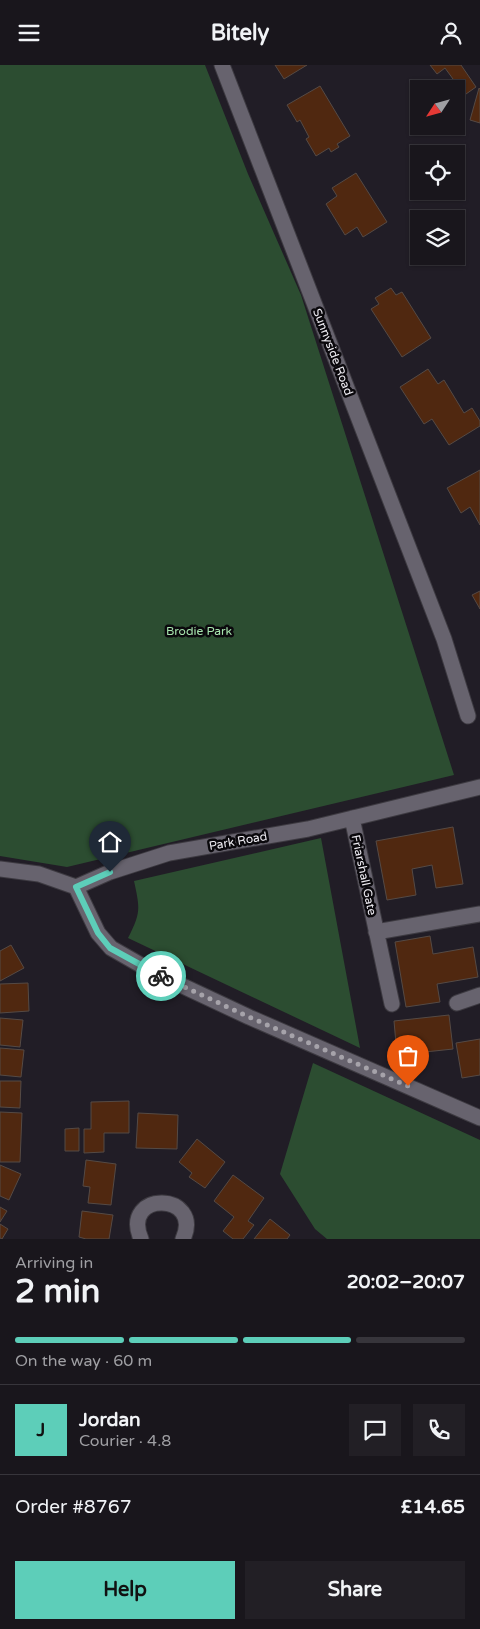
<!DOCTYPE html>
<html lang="en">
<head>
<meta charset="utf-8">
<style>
	:root { --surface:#19161c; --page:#221f25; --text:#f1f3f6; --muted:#9f9fa3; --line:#37353b; --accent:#5dceb9 }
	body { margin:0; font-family:"Varela Round",sans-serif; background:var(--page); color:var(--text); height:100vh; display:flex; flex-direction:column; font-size:19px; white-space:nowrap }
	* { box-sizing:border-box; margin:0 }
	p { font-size:16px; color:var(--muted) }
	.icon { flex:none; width:28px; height:28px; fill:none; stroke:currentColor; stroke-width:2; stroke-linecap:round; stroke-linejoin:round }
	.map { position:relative; height:1174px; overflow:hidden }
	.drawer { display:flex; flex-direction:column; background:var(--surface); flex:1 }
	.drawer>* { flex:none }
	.needle { width:32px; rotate:234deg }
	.controls { position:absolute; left:410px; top:15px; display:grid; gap:10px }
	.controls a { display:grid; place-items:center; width:55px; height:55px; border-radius:0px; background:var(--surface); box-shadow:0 1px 4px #0004,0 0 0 1px var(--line); font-size:25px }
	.pin { position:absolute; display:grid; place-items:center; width:42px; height:42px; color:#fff; margin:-51px -21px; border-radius:50% 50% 50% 0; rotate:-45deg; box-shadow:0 0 5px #0007 }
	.pin .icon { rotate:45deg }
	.courier { position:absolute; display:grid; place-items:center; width:50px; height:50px; margin:-25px; border:4px solid #5dceb9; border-radius:50%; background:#fff; color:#222; box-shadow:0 1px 6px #0007 }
	.overview em { font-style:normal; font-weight:800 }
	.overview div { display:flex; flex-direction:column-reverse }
	.overview { display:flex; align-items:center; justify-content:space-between; height:85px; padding:0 15px }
	h1 { font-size:32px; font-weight:800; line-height:38px }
	.bar { display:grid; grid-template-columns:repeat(4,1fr); gap:8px 5px; align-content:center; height:60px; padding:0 15px }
	.bar i { height:6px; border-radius:4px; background:var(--line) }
	.bar .active { background:var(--accent) }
	.bar p { grid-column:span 4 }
	.line { display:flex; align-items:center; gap:12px; padding:0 15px; border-top:1px solid var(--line) }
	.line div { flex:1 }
	.round { display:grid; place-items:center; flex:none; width:52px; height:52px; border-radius:0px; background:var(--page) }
	.cta { display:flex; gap:10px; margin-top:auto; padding:10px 15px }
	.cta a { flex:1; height:58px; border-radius:0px; background:var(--accent); color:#111; font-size:20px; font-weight:800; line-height:58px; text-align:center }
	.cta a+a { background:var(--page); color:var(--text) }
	header { display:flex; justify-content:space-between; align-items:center; height:65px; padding:0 15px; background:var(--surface); font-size:22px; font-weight:800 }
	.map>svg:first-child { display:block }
	.green { fill:#2c4d31 }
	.building { fill:#502810; stroke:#554a45 }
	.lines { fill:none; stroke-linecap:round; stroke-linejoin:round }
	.minor-casing { stroke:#3d3a41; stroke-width:17 }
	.minor { stroke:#67636e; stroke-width:15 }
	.done { stroke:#a6a3aa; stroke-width:5; stroke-dasharray:0 9 }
	.route { stroke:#5dceb9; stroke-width:6 }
	.labels { text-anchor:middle; stroke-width:5; stroke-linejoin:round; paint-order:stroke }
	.street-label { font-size:12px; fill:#edebf1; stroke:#0a080c }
	.park-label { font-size:12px; fill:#a7e5ae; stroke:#0a080c }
</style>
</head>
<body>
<header><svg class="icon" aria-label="menu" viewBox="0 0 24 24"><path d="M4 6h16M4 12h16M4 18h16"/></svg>Bitely<svg class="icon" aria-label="person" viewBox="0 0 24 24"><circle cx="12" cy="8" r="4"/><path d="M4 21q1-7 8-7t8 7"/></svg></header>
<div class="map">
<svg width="480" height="1174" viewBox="0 0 480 1174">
	<rect width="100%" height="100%" fill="#211d26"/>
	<path class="green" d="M0 0H205L248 109 301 230 454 710 67 802 0 791Z
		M321 773 360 983 128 873C141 847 140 844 134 816Z
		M313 998 480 1075V1174H327L315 1164 280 1109Z"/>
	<path class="building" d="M275 0H307L284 14Z
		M430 0H461L476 22 456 36V24H447L444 20 453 14 445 3 437 9Z
		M320 21 350 71 337 79 339 82 331 87 329 83 316 91 306 74 309 72 300 55 297 57 287 40Z
		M479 23 480 24V58L470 55Z
		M356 108 387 157 363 172 357 162 345 170 326 139 337 131 332 123Z
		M391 223 396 230 402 227 431 273 402 292 371 244 379 239 375 233Z
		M428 304 438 319 444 315 464 348 472 343 480 356V361L449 380 432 354 424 359 400 322Z
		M480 405V460L470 442 461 448 447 423Z
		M480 526V544L472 530Z
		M453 762 463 819 436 823 432 800 412 804 416 830 387 835 376 776Z
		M430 871 433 889 473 882 478 912 437 919 440 937 406 942 395 877Z
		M11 880 24 903 0 916V886Z
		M28 918 29 946 0 948V919Z
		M449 950 453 984 397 990 394 956Z
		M0 953 23 955 20 982 0 980Z
		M480 974V1010L462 1013 456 978Z
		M0 983 24 985 21 1012 0 1010Z
		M0 1016H21L20 1043 0 1042Z
		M129 1036V1068H104V1087L84 1088V1064H91V1037Z
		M0 1047 22 1048 20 1097H0Z
		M138 1048 178 1050 177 1084 136 1083Z
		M79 1063V1086H65V1064Z
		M197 1074 225 1097 205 1123 189 1112 192 1108 179 1097Z
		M86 1095 116 1099 111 1140 88 1138 90 1122 83 1121Z
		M0 1100 21 1109 9 1135 0 1131Z
		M233 1110 264 1133 248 1156 254 1160 243 1174H233L223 1166 234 1152 214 1136Z
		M0 1142 7 1146 0 1157Z
		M82 1146 113 1150 109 1174H86L79 1172Z
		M270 1154 290 1170 287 1174H254Z
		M0 1159 8 1164 2 1174 0 1173Z"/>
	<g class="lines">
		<g class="minor-casing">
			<path id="minor" d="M222 0 444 574 468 651
				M352 753 392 939
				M0 804 39 809 76 822 110 807 169 788 308 764 480 722
				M76 822 98 868 111 883 153 907 249 952 480 1053
				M376 867 480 849
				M457 938 480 930
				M141 1174C120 1125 204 1127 183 1174"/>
		</g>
		<use href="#minor" class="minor"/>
	</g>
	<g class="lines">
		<path class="done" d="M161 911 249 952 408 1021"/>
		<path class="route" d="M110 807 76 822 98 868 110 883 161 911"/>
	</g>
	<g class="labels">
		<g class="street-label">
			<text transform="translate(333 287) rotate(69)" y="4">Sunnyside Road</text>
			<text transform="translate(238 776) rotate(-10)" y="4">Park Road</text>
			<text transform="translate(364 810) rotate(78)" y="4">Friarshall Gate</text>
		</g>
		<g class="park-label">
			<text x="199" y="570">Brodie Park</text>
		</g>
	</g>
</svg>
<div class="controls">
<a><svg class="needle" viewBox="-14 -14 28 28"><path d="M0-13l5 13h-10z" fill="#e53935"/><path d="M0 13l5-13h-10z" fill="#9f9fa3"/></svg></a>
<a><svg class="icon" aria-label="locate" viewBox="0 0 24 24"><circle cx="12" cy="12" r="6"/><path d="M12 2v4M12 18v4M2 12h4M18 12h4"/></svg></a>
<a><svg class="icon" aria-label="layers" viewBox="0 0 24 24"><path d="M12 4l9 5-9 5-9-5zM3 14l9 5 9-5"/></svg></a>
</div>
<div class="pin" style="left:408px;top:1021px;background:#ea580c"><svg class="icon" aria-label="bag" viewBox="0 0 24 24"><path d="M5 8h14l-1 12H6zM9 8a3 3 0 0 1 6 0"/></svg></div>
<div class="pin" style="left:110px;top:807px;background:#1f2937"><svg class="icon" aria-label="home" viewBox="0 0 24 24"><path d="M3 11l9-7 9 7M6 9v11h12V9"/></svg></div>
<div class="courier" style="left:161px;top:911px"><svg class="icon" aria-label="bike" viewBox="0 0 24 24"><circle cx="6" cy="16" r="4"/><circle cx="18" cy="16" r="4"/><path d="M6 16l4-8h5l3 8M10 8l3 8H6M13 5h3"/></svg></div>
</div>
<section class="drawer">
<div class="overview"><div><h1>2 min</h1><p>Arriving in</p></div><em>20:02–20:07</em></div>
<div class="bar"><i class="active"></i><i class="active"></i><i class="active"></i><i></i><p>On the way · 60 m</p></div>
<div class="line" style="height:90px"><b class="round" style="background:var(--accent);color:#111">J</b><div><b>Jordan</b><p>Courier · 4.8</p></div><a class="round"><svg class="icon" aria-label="chat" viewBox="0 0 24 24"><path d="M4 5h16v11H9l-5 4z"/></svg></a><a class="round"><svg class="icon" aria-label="phone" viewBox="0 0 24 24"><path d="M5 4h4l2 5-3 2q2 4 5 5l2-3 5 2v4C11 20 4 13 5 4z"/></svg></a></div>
<div class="line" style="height:65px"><div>Order #8767</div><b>£14.65</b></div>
<div class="cta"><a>Help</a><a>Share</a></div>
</section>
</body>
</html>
